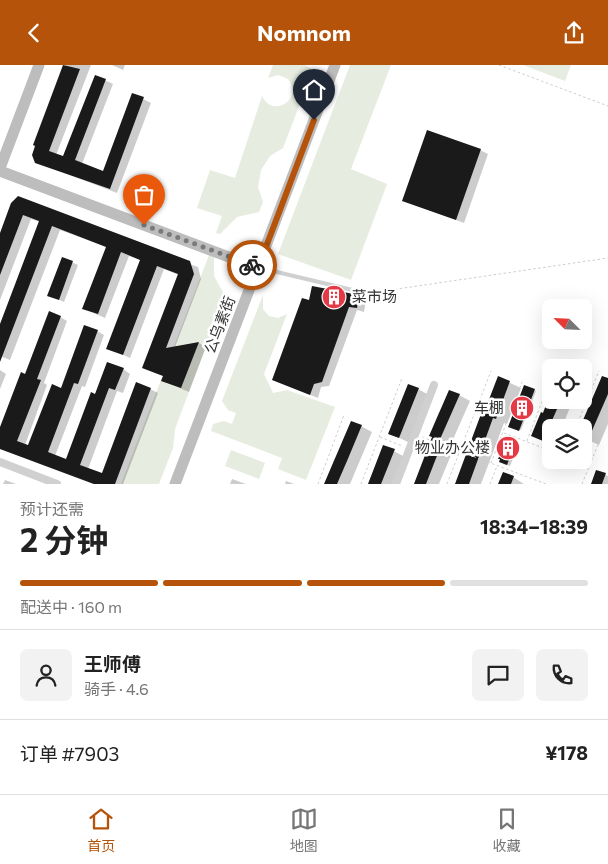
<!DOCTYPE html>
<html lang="zh">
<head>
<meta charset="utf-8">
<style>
	:root { --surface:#fff; --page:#f2f2f2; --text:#222; --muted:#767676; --line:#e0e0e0; --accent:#b45309 }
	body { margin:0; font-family:Commissioner,"Noto Sans SC",sans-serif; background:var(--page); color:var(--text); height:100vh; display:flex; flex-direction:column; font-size:19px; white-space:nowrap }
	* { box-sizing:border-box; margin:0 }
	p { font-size:16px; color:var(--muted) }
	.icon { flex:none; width:28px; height:28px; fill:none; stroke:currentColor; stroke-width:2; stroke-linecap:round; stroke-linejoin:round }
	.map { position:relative; height:419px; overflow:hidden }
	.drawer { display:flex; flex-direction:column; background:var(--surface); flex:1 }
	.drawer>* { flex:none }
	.needle { width:32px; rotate:294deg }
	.controls { position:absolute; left:542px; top:234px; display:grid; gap:10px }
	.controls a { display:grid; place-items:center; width:50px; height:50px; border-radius:8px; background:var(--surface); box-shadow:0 5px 20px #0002; font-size:25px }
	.pin { position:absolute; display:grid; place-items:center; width:42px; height:42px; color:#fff; margin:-51px -21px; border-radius:50% 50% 50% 0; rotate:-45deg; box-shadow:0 0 5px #0007 }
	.pin .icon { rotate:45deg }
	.courier { position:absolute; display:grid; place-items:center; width:50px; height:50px; margin:-25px; border:4px solid #b45309; border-radius:50%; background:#fff; color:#222; box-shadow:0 1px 6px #0007 }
	.headline em { font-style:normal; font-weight:700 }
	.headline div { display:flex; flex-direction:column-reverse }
	.headline { display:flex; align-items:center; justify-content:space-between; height:85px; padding:0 20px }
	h1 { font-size:32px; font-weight:700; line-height:38px }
	.bar { display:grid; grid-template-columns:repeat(4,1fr); gap:8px 5px; align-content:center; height:60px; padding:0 20px }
	.bar i { height:6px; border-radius:4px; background:var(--line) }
	.bar .selected { background:var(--accent) }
	.bar p { grid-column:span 4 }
	.line { display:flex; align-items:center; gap:12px; padding:0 20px; border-top:1px solid var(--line) }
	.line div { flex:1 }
	.round { display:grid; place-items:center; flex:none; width:52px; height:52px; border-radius:8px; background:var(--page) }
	header { display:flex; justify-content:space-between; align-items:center; height:65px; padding:0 20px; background:var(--accent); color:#fff; font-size:22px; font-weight:700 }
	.menu { display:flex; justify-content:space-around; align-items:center; height:70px; border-top:1px solid var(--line); background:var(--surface); font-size:14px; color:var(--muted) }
	.menu a { display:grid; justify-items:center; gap:2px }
	.menu .selected { color:var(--accent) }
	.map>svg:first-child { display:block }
	.green { fill:#e6ecdf }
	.shadow { fill:#0003 }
	.building { fill:#1a1a1a }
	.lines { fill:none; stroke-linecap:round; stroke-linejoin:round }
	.path { stroke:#cdcdcd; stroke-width:1; stroke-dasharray:2.5 2.5; stroke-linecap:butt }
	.lane { stroke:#d0d0d0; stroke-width:4 }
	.street { stroke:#d0d0d0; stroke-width:8 }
	.secondary { stroke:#bdbdbd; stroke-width:11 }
	.done { stroke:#7a7a7a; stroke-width:5; stroke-dasharray:0 9 }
	.route { stroke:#b45309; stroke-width:6 }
	.labels { text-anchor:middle; stroke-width:5; stroke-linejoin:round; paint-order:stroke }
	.poi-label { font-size:15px; fill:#333; stroke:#fff; text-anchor:end }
	.street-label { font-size:15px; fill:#333; stroke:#fff }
</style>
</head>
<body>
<header><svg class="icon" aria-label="back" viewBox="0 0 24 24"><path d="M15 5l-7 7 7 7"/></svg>Nomnom<svg class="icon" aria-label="share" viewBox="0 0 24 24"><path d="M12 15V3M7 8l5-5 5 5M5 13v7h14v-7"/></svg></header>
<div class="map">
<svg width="608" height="419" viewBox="0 0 608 419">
	<rect width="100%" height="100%" fill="#fff"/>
	<path class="green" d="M273 0H305L313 5 283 83 270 91 261 105 258 122 263 137 259 147 237 152 220 169 216 168 222 151 197 143 210 105 235 113 262 31C273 54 304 34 288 14L278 10 268 13Z
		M350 0H391L351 104 387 119 351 215 278 189Z
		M523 0H571L565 16Z
		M209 190 214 193V211L225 231 175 364 173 383 159 419H121Z
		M263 230V244L269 251 278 253 287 249 264 309 273 328 287 325 335 342 306 415 278 404 282 393 211 366 213 359 224 356 232 359 236 348 228 345 222 336Z
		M231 385 265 398 259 414 225 401Z"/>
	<path class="shadow" d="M66 0H91L56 90 64 93 96 11 113 19 82 99 103 107 133 29 151 38 117 128 36 97 37 81 34 80Z
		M112 0H125L123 5Z
		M480 85 488 89 464 158 404 136Z
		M12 139 198 202 201 214 175 282 199 278 206 282 189 327 170 319 162 315 164 311 151 306 179 210 164 204 130 293 108 283 141 195 129 191 105 253 91 247 84 243 107 182 60 165 10 295 0 291V263L40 157 31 154 0 235V171Z
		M62 193 78 200 64 237 49 230Z
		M313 223 359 232 366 236 364 247 357 245 329 321 321 322 318 333 273 315 310 237Z
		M60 252 67 256 44 318 47 320 25 380 29 382 97 266 104 270 85 322 82 321 55 391 67 396 96 330 123 304 130 309 123 328 117 326 88 404 103 410 150 324 158 328 123 419H93L0 384V366L26 311Z
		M0 305 6 309 0 324Z
		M603 312 608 315V359L599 380 584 373V362H581Z
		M499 313 521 323 507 359 504 358 481 419H456L482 350 484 351Z
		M525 322 536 326 521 365 510 361Z
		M418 324 429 330 410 378 389 368Z
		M551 328V335H573L562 362H551V380L533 371Z
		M459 330 470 336 447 388 451 390 439 419H414L433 372 430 370 439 347 441 348Z
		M361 361 372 367 350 419H325L335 393 338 394Z
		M514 379 518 381 510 401 503 399Z
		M384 381 405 392 393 419H368Z
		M597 406 608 411V419H592Z
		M504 409 513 412 524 419H500Z
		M232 414 246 419H230Z
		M5 415 16 419H3Z
		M286 416 294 419H285Z"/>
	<path class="building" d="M63 0 80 4 49 86 63 91 95 10 106 14 75 95 103 106 132 28 144 32 110 124 35 98 32 90 35 81 33 80Z
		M427 65 481 84 456 155 402 136Z
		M18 131 190 196 194 209 166 283 199 277 181 323 161 316 163 311 142 303 178 209 157 201 123 290 106 284 140 195 121 187 98 249 82 244 106 182 52 161 0 297V259L39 156 23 150 0 210V168L11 138Z
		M62 192 73 196 59 235 47 231Z
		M312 221 359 230 357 243 349 242 322 317 314 319 310 330 272 315 302 233 309 235Z
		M49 246 61 251 37 314 41 315 17 376 28 380 52 319 61 323 84 260 98 265 78 319 74 318 48 387 66 394 91 327 95 329 107 297 124 303 115 325 109 323 80 400 102 408 136 317 151 323 115 419H94L0 384V362L21 307 25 309Z
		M498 311 510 316 496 354 493 353 469 419H455L481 349 483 350Z
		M602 311 608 313V329L584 384V362H580Z
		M408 319 419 323 399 373 388 369Z
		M524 320 535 324 519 366 508 362Z
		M449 325 460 329 437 381 440 383 426 419H414L432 372 429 371Z
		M548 335H561L543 376 531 371 541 347 543 348Z
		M351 356 362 360 347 396 337 419H324Z
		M507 375 515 378 507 400 499 397 500 394H498Z
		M383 380 395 384 381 419H368Z
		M596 405 606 408 602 419H591Z
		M503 407 514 411 511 419H498Z"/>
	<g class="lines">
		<path class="path" d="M499 0 608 41
			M370 228 608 193
			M576 362 599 306
			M504 368 551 386
			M380 372 402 381
			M422 372 546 419
			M527 376 551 313
			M575 395 589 400
			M491 398 522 317
			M318 419 344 350
			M361 419 402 313
			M447 419 491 306
			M490 419 497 401
			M582 419 608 355"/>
		<path class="lane" d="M260 203 365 228"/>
		<path class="street" d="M0 397 57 419
			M396 419 434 320"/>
		<path class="secondary" d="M0 103 39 0
			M0 106 258 203
			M175 419 335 0"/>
	</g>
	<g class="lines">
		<path class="done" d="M144 160 252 200"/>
		<path class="route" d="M252 200 258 203 314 55"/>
	</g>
	<defs>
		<g id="building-disc" transform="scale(1.25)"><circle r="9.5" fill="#e63946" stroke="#fff"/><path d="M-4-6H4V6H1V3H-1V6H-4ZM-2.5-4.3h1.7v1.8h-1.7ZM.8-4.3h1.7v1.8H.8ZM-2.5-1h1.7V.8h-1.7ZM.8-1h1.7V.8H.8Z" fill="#fff"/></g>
	</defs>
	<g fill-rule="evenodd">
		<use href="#building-disc" x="334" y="232"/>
		<use href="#building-disc" x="522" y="343"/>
		<use href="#building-disc" x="508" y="383"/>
	</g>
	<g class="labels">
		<g class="poi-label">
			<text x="352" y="237" text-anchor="start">菜市场</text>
			<text x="504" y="348">车棚</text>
			<text x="490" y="388">物业办公楼</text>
		</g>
		<g class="street-label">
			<text transform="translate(220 260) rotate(-69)" y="5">公乌素街</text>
		</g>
	</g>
</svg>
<div class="controls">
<a><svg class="needle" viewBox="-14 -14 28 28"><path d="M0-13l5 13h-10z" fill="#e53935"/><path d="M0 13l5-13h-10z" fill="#767676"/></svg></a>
<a><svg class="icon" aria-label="locate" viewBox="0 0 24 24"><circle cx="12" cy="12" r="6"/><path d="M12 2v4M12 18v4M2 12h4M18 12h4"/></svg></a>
<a><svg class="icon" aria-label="layers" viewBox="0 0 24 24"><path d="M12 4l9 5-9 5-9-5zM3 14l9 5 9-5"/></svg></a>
</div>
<div class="pin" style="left:144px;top:160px;background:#ea580c"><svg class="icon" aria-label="bag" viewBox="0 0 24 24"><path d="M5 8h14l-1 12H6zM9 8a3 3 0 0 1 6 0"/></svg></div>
<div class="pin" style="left:314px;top:55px;background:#1f2937"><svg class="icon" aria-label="home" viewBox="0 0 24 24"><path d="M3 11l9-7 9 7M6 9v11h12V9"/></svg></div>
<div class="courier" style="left:252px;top:200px"><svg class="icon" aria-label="bike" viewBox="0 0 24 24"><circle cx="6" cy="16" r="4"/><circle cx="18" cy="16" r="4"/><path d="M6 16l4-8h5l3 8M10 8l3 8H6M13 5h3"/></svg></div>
</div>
<section class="drawer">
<div class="headline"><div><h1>2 分钟</h1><p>预计还需</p></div><em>18:34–18:39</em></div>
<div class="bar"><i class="selected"></i><i class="selected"></i><i class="selected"></i><i></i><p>配送中 · 160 m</p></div>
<div class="line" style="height:90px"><a class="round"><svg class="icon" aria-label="person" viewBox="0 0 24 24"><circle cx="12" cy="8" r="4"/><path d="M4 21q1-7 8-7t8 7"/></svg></a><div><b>王师傅</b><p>骑手 · 4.6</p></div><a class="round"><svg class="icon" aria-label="chat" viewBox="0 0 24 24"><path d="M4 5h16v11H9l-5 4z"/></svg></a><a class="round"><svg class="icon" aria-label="phone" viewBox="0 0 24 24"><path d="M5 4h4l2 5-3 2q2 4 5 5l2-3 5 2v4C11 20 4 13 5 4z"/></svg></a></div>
<div class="line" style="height:65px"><div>订单 #7903</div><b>¥178</b></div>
</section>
<nav class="menu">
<a class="selected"><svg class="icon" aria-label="home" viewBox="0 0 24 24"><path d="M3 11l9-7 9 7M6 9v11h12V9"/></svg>首页</a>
<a><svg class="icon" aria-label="map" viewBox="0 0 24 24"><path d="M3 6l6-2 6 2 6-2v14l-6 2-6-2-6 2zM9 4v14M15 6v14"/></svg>地图</a>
<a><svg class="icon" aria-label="saved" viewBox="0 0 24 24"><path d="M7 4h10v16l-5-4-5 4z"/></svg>收藏</a>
</nav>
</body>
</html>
